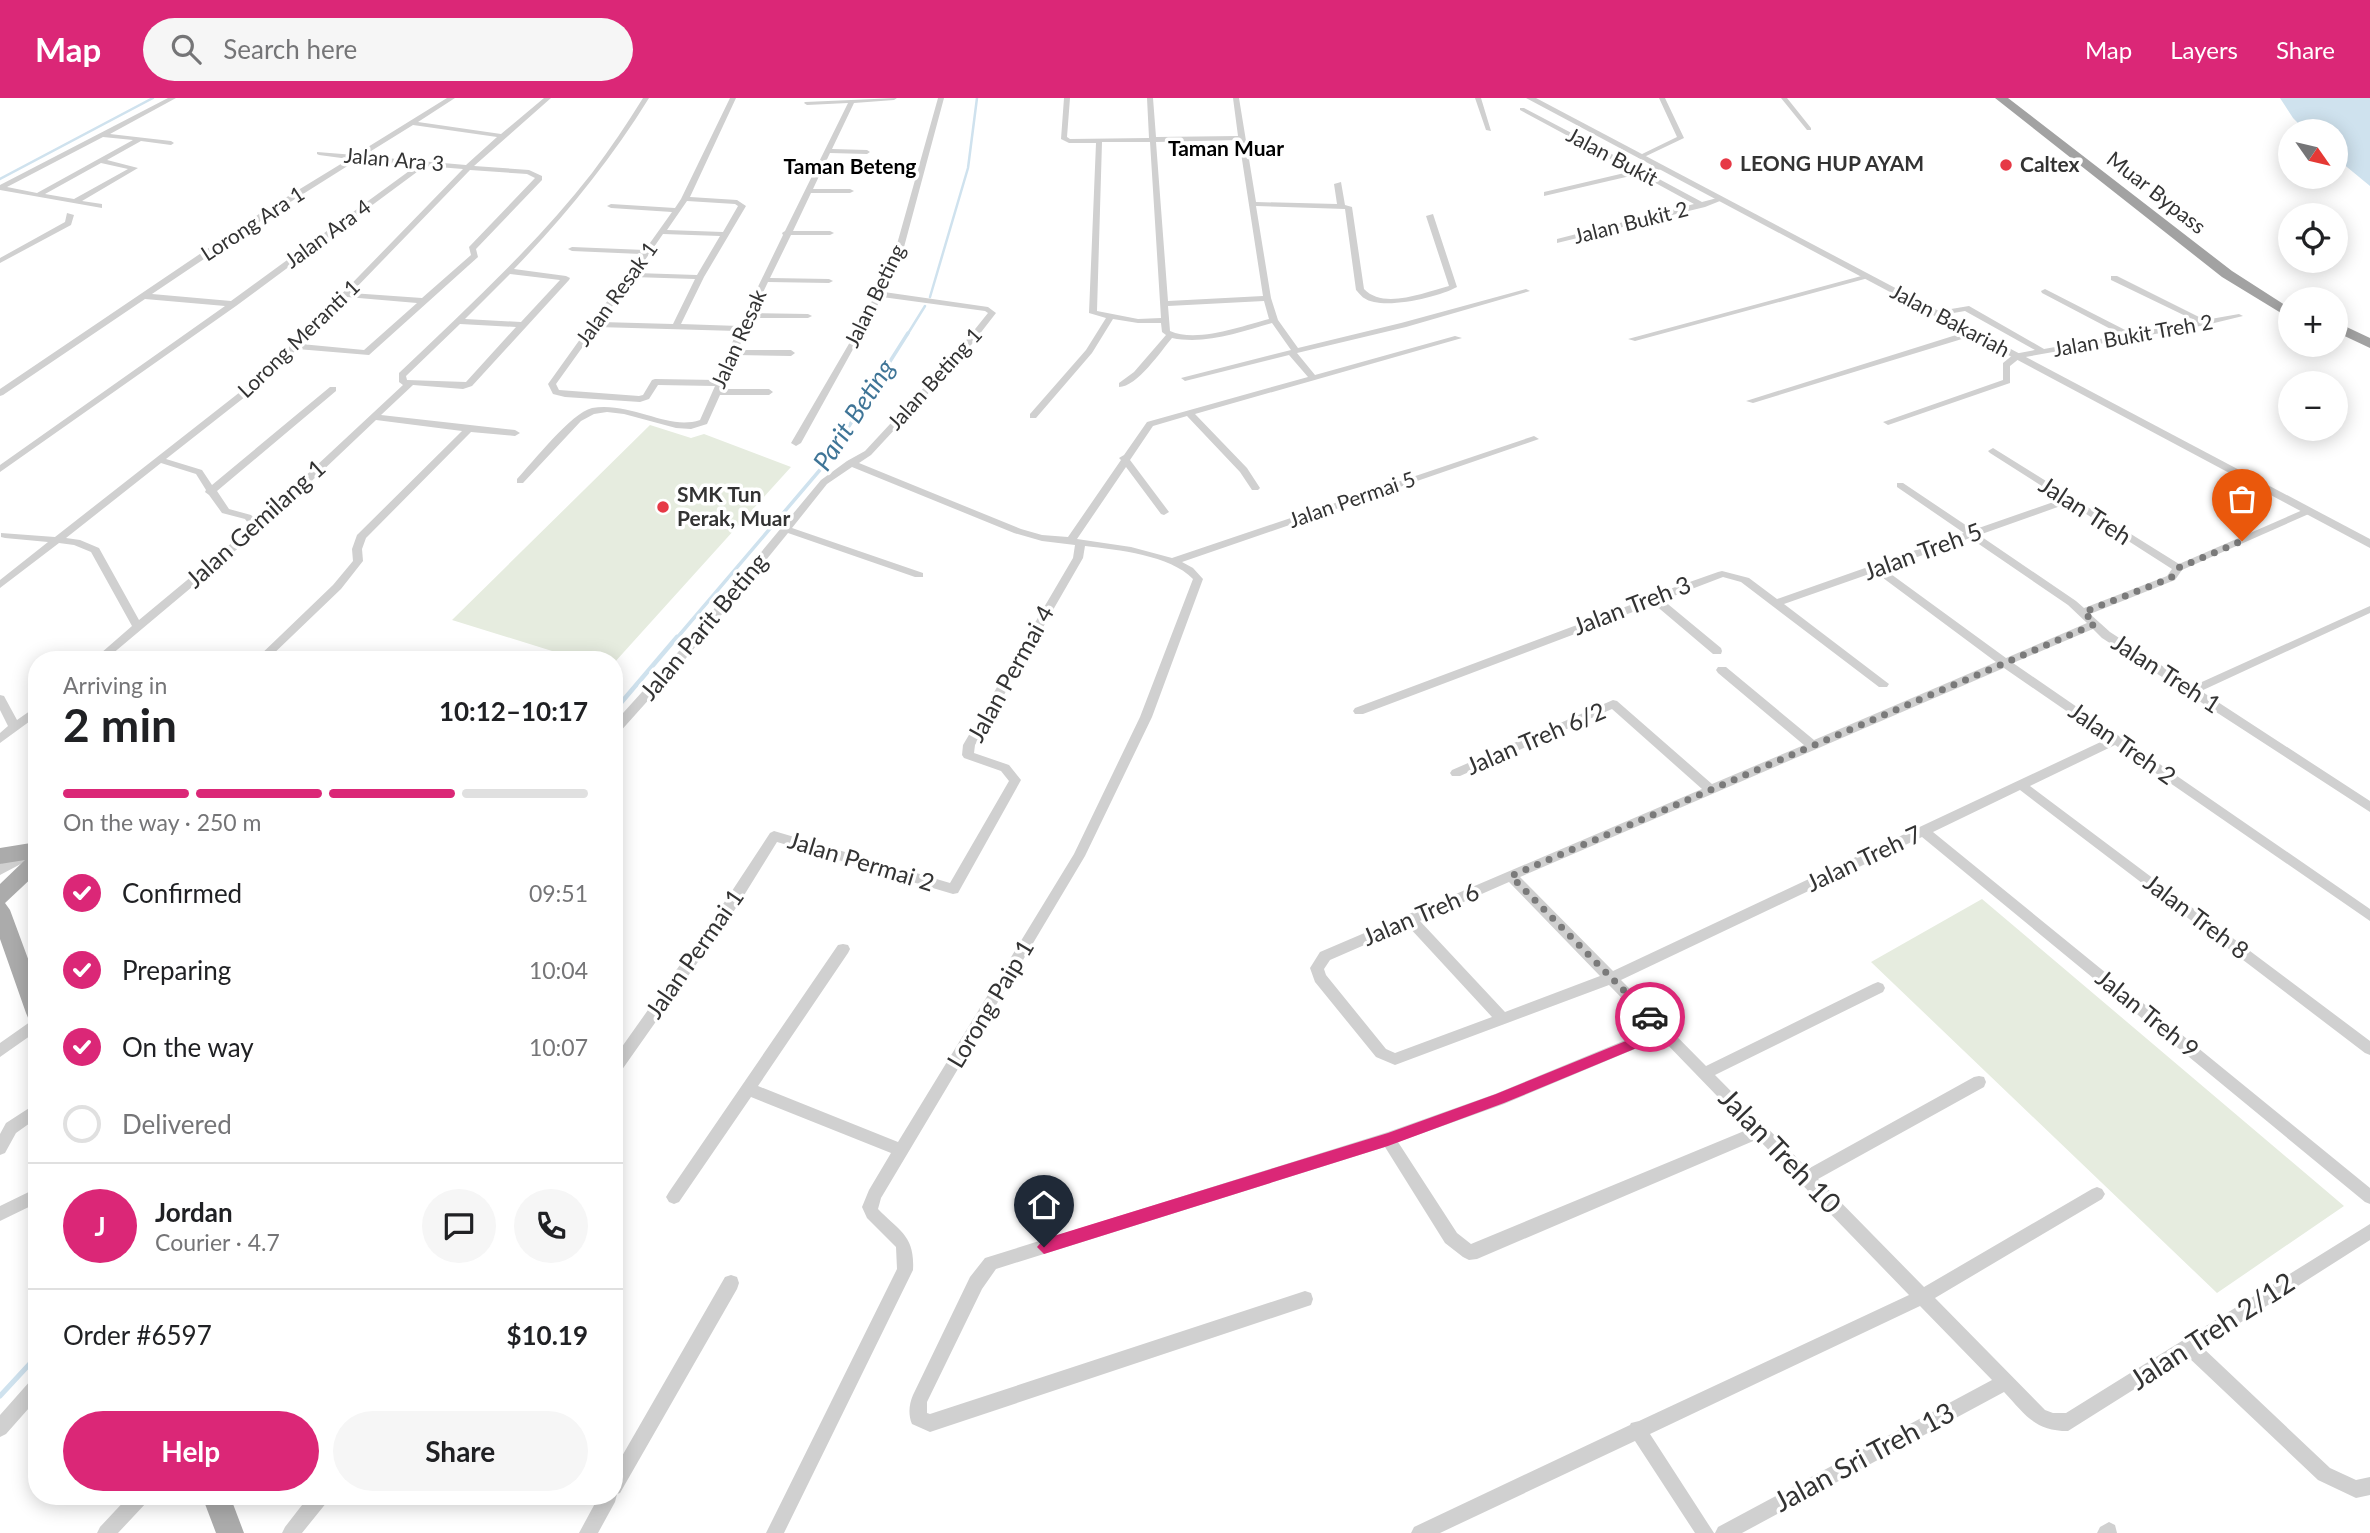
<!DOCTYPE html>
<html lang="en">
<head>
<meta charset="utf-8">
<style>
	:root { --surface:#fff; --page:#f6f6f6; --text:#202124; --muted:#757577; --line:#e0e0e0; --accent:#db2777 }
	body { margin:0; font-family:Lato,sans-serif; background:var(--page); color:var(--text); height:100vh; display:flex; flex-direction:column; font-size:26px; white-space:nowrap }
	* { box-sizing:border-box; margin:0 }
	p { font-size:23px; color:var(--muted) }
	.icon { flex:none; width:38px; height:38px; fill:none; stroke:currentColor; stroke-width:2; stroke-linecap:round; stroke-linejoin:round }
	.map { position:relative; flex:1; overflow:hidden }
	.sheet { position:absolute; left:28px; top:553px; width:595px; height:854px; display:flex; flex-direction:column; background:var(--surface); border-radius:28px; box-shadow:0 4px 18px #0003 }
	.sheet>* { flex:none }
	.needle { width:46px; rotate:124deg }
	.tools { position:absolute; left:2278px; top:21px; display:grid; gap:14px }
	.tools a { display:grid; place-items:center; width:70px; height:70px; border-radius:50%; background:var(--surface); box-shadow:0 4px 18px #0003; font-size:35px }
	.pin { position:absolute; display:grid; place-items:center; width:60px; height:60px; color:#fff; margin:-72px -30px; border-radius:50% 50% 50% 0; rotate:-45deg; box-shadow:0 0 7px #0007 }
	.pin .icon { rotate:45deg }
	.courier { position:absolute; display:grid; place-items:center; width:70px; height:70px; margin:-35px; border:5px solid #db2777; border-radius:50%; background:#fff; color:#222; box-shadow:0 2px 9px #0007 }
	.summary em { font-style:normal; font-weight:700 }
	.summary div { display:flex; flex-direction:column-reverse }
	.summary { display:flex; align-items:center; justify-content:space-between; height:119px; padding:0 35px }
	h1 { font-size:46px; font-weight:700; line-height:52px }
	.bar { display:grid; grid-template-columns:repeat(4,1fr); gap:10px 7px; align-content:center; height:84px; padding:0 35px }
	.bar i { height:9px; border-radius:5px; background:var(--line) }
	.bar .current { background:var(--accent) }
	.bar p { grid-column:span 4 }
	.line { display:flex; align-items:center; gap:18px; padding:0 35px; border-top:2px solid var(--line) }
	.line div { flex:1 }
	.round { display:grid; place-items:center; flex:none; width:74px; height:74px; border-radius:37px; background:var(--page) }
	ol { padding:0 35px; list-style:none }
	li { display:flex; align-items:center; gap:21px; height:77px }
	li p { margin-inline-start:auto }
	li .icon { padding:7px; border-radius:50%; background:var(--accent); color:#fff; stroke-width:4 }
	li:last-child { color:var(--muted) }
	li i { width:38px; height:38px; border:4px solid var(--line); border-radius:50% }
	.button { display:flex; gap:14px; margin-top:auto; padding:14px 35px }
	.button a { flex:1; height:80px; border-radius:42px; background:var(--accent); color:#fff; font-size:28px; font-weight:700; line-height:80px; text-align:center }
	.button a+a { background:var(--page); color:var(--text) }
	header { display:flex; align-items:center; gap:42px; box-sizing:border-box; height:98px; padding:0 35px; background:var(--accent); color:#fff }
	header strong { font-size:33px }
	nav { display:flex; gap:38px; margin-inline-start:auto; font-size:24px }
	.search { width:490px; height:63px; background:var(--page); display:flex; align-items:center; gap:18px; box-sizing:border-box; padding:0 24px; border-radius:38px; color:var(--muted); font-size:26px }
	.map>svg:first-child { display:block }
	.green { fill:#e6ecdf }
	.water { fill:#cfe2ee }
	.lines { fill:none; stroke-linecap:round; stroke-linejoin:round }
	.stream-far3 { stroke:#cfe2ee; stroke-width:2.5 }
	.stream-far2 { stroke:#cfe2ee; stroke-width:3.5 }
	.stream-far1 { stroke:#cfe2ee; stroke-width:4.5 }
	.stream { stroke:#cfe2ee; stroke-width:5 }
	.minor { fill:#d0d0d0; fill-rule:evenodd }
	.tertiary { fill:#d0d0d0; fill-rule:evenodd }
	.primary { fill:#ababab; fill-rule:evenodd }
	.trunk { fill:#a2a2a2; fill-rule:evenodd }
	.route { fill:#db2777 }
	.done { stroke:#7a7a7a; stroke-width:7; stroke-dasharray:0 12.6 }
	.poi-dot { fill:#e63946; stroke:#fff; stroke-width:2.5 }
	.labels { text-anchor:middle; stroke-width:7; stroke-linejoin:round; paint-order:stroke }
	.far-neighbourhood-label { font-size:21px; font-weight:bold; fill:#000; stroke:#fff }
	.far-street-label { font-size:21px; fill:#333; stroke:#fff }
	.far-poi-label { font-size:21px; font-weight:bold; fill:#333; stroke:#fff; text-anchor:start }
	.street-label { font-size:24px; fill:#333; stroke:#fff }
	.water-label { font-size:26px; font-style:italic; fill:#3f7597; stroke:#fff }
	.near-street-label { font-size:28px; fill:#333; stroke:#fff }
</style>
</head>
<body>
<header>
<strong>Map</strong>
<div class="search"><svg class="icon" aria-label="search" viewBox="0 0 24 24"><circle cx="10" cy="10" r="6"/><path d="M15 15l6 6"/></svg>Search here</div>
<nav><a>Map</a><a>Layers</a><a>Share</a></nav>
</header>
<div class="map">
<svg width="2370" height="1435" viewBox="0 0 2370 1435">
	<rect width="100%" height="100%" fill="#fff"/>
	<path class="green" d="M650 327 691 340 704 336 791 369 614 565V562H581L452 522Z
		M1982 801 2344 1108 2217 1195 1871 864Z"/>
	<path class="water" d="M2280 0H2370V88L2336 60V33H2306L2293 20Z"/>
	<g class="lines">
		<path class="stream-far3" d="M0 81 153 0
			M930 199 968 70 977 0
			M907 237 925 208"/>
		<path class="stream-far2" d="M676 541 825 366 908 235"/>
		<path class="stream-far1" d="M614 613 677 539"/>
		<path class="stream" d="M0 1298 37 1258"/>
		<path class="minor" d="M168 0H176L110 36 171 43 174 45 171 47 141 43 107 62 138 70 82 103 102 106V110L0 92V87ZM103 39 133 42 37 95 7 89ZM101 65 128 71 74 101 45 96Z
			M447 0H455L418 24 501 36 544 0H551L474 68 529 72 542 78V82L476 151 478 159 369 257 297 251 269 280 166 361 202 372 212 387 330 289H336V293L217 393 229 411 251 417 257 423 403 287 399 284V275C466 211 535 148 592 75 610 51 627 26 643 0H649C610 63 565 118 514 171L566 178 570 180 569 182 472 288 463 291 413 287 381 317 515 332 520 335 515 338 471 334 366 440 362 451 363 463 341 491 267 562H255L333 487 353 463 352 451 357 437 462 333 376 322 261 431 105 562H93L132 528 91 454 74 447 59 445 0 490V482L48 444 5 440 1 439V435L55 439 263 276 289 250V246H293L463 71 425 68 236 208 0 374V367L225 208 145 201 3 297 0 298V291L259 116 349 61 319 57 317 56V54L355 57ZM413 27 497 39 466 67 363 58ZM357 62 416 68 231 203 152 196 265 120ZM470 72 527 76 535 80 469 149 471 157 422 200 351 195ZM510 176 560 182 521 224 465 221ZM347 199 417 205 364 252 301 246ZM460 226 516 229 466 284 407 282 406 278ZM161 365 196 376 206 392 205 394 209 397 222 415 245 421 251 429 139 522 99 450 80 442 66 440Z
			M730 0H736L690 99 737 102 746 108 704 179 681 226 739 228 783 137 782 135 785 133 848 5 807 7 804 5 805 4 897 0 894 2 854 5 832 51 867 52 870 54 867 56 830 55 813 91H850L854 93 850 95H811L793 133H830L834 135 830 137H791L770 180 829 181 833 183 829 185 768 184 753 215 808 216 812 218 808 220H751L738 252H791L795 255 791 258 736 257 722 291H769L773 294 769 297H720L707 326 691 331 676 330 624 316 607 314 594 316 581 323 523 385H517V381C533 364 571 315 592 310 611 307 629 312 647 317 665 322 682 328 700 322L715 288 658 287 649 301 640 304 565 299 553 296 548 286 641 156 572 153 568 151 572 149 645 152 672 114 611 110 607 108 611 106 675 110 681 101ZM687 103 735 106 738 108 723 134 667 132ZM663 136 720 138 697 177 636 175ZM633 179 695 181 673 226 601 224ZM597 229 737 233 717 282 655 281 652 282 643 297 639 298 559 292 556 286Z
			M938 0H944L900 164 884 194 988 209 996 215 961 260 871 357 859 365 1021 431 1042 437 1068 439 1121 362 1119 360 1124 357 1147 324 1308 279 1289 257 1185 283 1181 280 1291 252 1272 225C1240 234 1205 247 1172 240 1161 253 1137 289 1119 289V285L1134 274 1166 237 1162 234 1161 225H1138L1113 221 1092 255 1036 320H1030V316L1086 252 1106 220 1089 215 1096 45H1069L1061 41 1064 0H1070L1067 39 1070 41 1149 40 1147 0H1153L1156 39 1238 38 1233 0H1239L1256 104 1337 106 1334 86 1341 84 1345 107 1352 109 1364 191C1384 212 1425 194 1449 188L1426 118 1433 116 1457 189C1439 199 1382 213 1364 200 1362 199 1357 193 1356 192L1345 111 1256 108 1271 200 1278 222 1298 250 1401 225 1526 191 1530 193 1406 229 1297 255 1315 277 1455 238 1462 240 1195 316 1247 370 1260 390 1258 392H1252L1240 374 1187 318 1153 328 1130 362 1169 414 1164 417 1161 416 1126 369 1077 441 1131 449 1172 460 1531 339 1534 338 1539 341 1182 464 1193 470 1203 481 1152 619 1085 758 881 1100 878 1111C899 1133 915 1137 913 1172L784 1435H766L897 1171 896 1149 867 1120 862 1109 869 1092 891 1055 751 999 679 1104 674 1106 669 1104 666 1099 669 1094 838 847 843 846 848 847 850 851 848 855 758 988 898 1044 1074 756 1140 619 1193 481C1170 457 1118 452 1085 448L1083 460 975 647 974 655 1009 667 1021 682 958 795 953 796 777 744 738 807 619 976 614 978V960L728 799 770 735 774 733 950 785 1009 683 1001 673 964 660 962 657 963 647 1073 460 1075 447 1042 443 1014 435 852 369 827 386 792 430 923 475V479H915L788 435 687 559 618 636 614 637V625L679 553 821 382 847 363 865 353 955 256 988 215 985 213 882 199 801 345 796 348 791 345 857 232 892 164ZM1239 42 1263 198 1168 203 1156 44ZM1102 44H1150L1161 220 1138 221 1097 213ZM1264 203 1269 221C1242 228 1197 245 1170 233L1168 208Z
			M1475 0H1481L1491 33 1486 32Z
			M1659 0H1665L1684 40 1642 60H1638V58L1677 39Z
			M1781 0H1787L1811 30V32H1807Z
			M1520 10H1524L1640 71 1662 67V71L1646 74 1702 104 1721 99 1725 101 1705 109 1557 145V141L1694 106 1639 76 1544 98V94L1633 73 1520 12Z
			M67 115 74 117 71 127 0 165V160L65 124Z
			M1865 177 1872 179 1635 243 1628 241Z
			M2111 178H2117L2205 222 2239 216 2243 218 2206 227 2020 260 2010 268V285L1891 326 1888 327 1883 324 2003 282V265L2014 256 2035 252 1965 213 1936 218 1932 216 1933 214 1969 208 2044 251 2122 237 2042 195 2041 193 2045 191 2131 235 2196 223 2111 182Z
			M1972 232 1976 235 1975 237 1753 305 1746 303Z
			M1993 350 2179 466 2305 411H2311V415L2182 472 2175 482 2090 516 2110 534 2193 588 2370 508V515L2201 593 2370 703V714L2102 540 2093 531 2013 565 2370 811V823L2115 647 2030 688 2370 943V957L2365 955 2020 692 1933 734 2370 1090V1106L2365 1104 1922 739 1621 882 1706 968 1873 886 1878 884 1883 886 1885 890 1883 894 1715 977 1808 1071 1974 979 1979 978 1984 979 1986 984 1984 989 1818 1081 1924 1189 2092 1091 2097 1089 2102 1091 2105 1096 2102 1101 1935 1200 2045 1312 2053 1315H2066L2370 1126V1142L2202 1249 2330 1370 2356 1382 2370 1379V1397L2356 1400 2318 1382 2187 1258 2068 1333C2034 1333 2025 1316 2004 1294L1742 1435H1715L1718 1429 1992 1282 1920 1208 1650 1336 1714 1435H1695L1635 1343 1440 1435H1411L1414 1429 1630 1327 1631 1325 1639 1323 1909 1197 1758 1041 1477 1161 1469 1162 1463 1159 1445 1145 1385 1049 996 1171 982 1191 927 1304V1315L930 1316 1305 1193 1311 1195 1313 1201 1311 1207 930 1334 912 1326C908 1317 909 1306 913 1297L970 1179 985 1160 1388 1034 1495 996 1652 931 1609 887 1395 967 1376 959 1315 884 1310 870 1320 854 1702 691 1612 611 1460 678H1452L1450 675 1452 672 1613 602 1617 603 1712 686 1804 647 1718 575 1716 572 1718 569H1726L1814 642 1996 564 1875 474 1784 506 1889 586 1887 589H1879L1741 484 1723 479 1663 502 1721 550 1722 553 1721 556H1713L1654 506 1363 616H1355L1353 613 1355 610 1649 500 1650 498 1718 474 1722 473 1749 480 1777 501 1964 435 1897 389V385H1903L1973 432 2062 401 1990 355 1988 353ZM2069 405 2172 471 2167 478 2084 510 2076 503 1979 437ZM1970 440 2068 507 2087 525 2006 560 1884 471ZM2004 570 2107 641 1613 873 1520 779ZM1509 784 1600 878 1505 914 1420 823ZM1408 828 1492 919 1395 955 1386 951 1326 877 1324 871 1330 862ZM1661 940 1749 1031 1471 1146 1457 1135 1398 1044 1504 1006Z
			M0 597 4 598 17 622 37 608V618L0 645V635L8 628 0 612Z
			M30 751 34 753 36 756 34 759 0 777V766Z
			M37 919V933L0 959V945Z
			M37 1005V1020L16 1035 5 1055 0 1057V1036L6 1025Z
			M37 1090V1105L0 1123V1108Z
			M731 1177 737 1179 739 1185 737 1191 620 1395 617 1396 615 1404 598 1435H579L599 1398H614V1372L725 1179Z
			M37 1280V1301L6 1336 0 1339V1317L31 1282Z
			M129 1398H150L147 1404 118 1435H97L100 1429Z
			M309 1398H330L327 1404 302 1435H282L285 1429Z
			M2109 1424 2115 1427 2117 1435H2097L2100 1429Z"/>
		<path class="tertiary" d="M1526 0H1536L2370 441V450Z"/>
		<path class="primary" d="M37 744V775L5 805 10 812 37 885V924L29 922 26 915 0 841V786L25 762 0 766V750Z
			M202 1398H230L244 1435H216Z"/>
		<path class="trunk" d="M1995 0H2008L2232 173 2291 211V221L2222 179Z
			M2336 224 2370 240V250L2336 234Z"/>
	</g>
	<path class="route" d="M1650 914 1668 930V937L1504 1005 1388 1048 1044 1156 1037 1149 1044 1141 1388 1035 1496 996 1653 932 1643 919Z"/>
	<g class="lines">
		<path class="done" d="M1650 919 1511 778 2095 526 2084 514 2171 480 2178 470 2242 443"/>
	</g>
	<g class="poi-dot">
		<circle cx="1726" cy="66" r="7"/>
		<circle cx="2006" cy="67" r="7"/>
		<circle cx="663" cy="409" r="7"/>
	</g>
	<g class="labels">
		<g class="far-neighbourhood-label">
			<text x="1226" y="58">Taman Muar</text>
			<text x="850" y="76">Taman Beteng</text>
		</g>
		<g class="far-street-label">
			<text transform="translate(1612 59) rotate(28)" y="7">Jalan Bukit</text>
			<text transform="translate(394 62) rotate(5)" y="7">Jalan Ara 3</text>
			<text transform="translate(2156 95) rotate(38)" y="7">Muar Bypass</text>
			<text transform="translate(1631 125) rotate(-14)" y="7">Jalan Bukit 2</text>
			<text transform="translate(253 126) rotate(-33)" y="7">Lorong Ara 1</text>
			<text transform="translate(328 136) rotate(-36)" y="7">Jalan Ara 4</text>
			<text transform="translate(617 196) rotate(-54)" y="7">Jalan Resak 1</text>
			<text transform="translate(875 198) rotate(-64)" y="7">Jalan Beting</text>
			<text transform="translate(1950 223) rotate(28)" y="7">Jalan Bakariah</text>
			<text transform="translate(2133 238) rotate(-10)" y="7">Jalan Bukit Treh 2</text>
			<text transform="translate(299 241) rotate(-44)" y="7">Lorong Meranti 1</text>
			<text transform="translate(739 241) rotate(-66)" y="7">Jalan Resak</text>
			<text transform="translate(935 281) rotate(-48)" y="7">Jalan Beting 1</text>
			<text transform="translate(1352 402) rotate(-19)" y="7">Jalan Permai 5</text>
		</g>
		<g class="far-poi-label">
			<text x="1740" y="73">LEONG HUP AYAM</text>
			<text x="2020" y="74">Caltex</text>
			<text x="677" y="404">SMK Tun<tspan x="677" dy="24">Perak, Muar</tspan></text>
		</g>
		<g class="street-label">
			<text transform="translate(2085 413) rotate(33)" y="8">Jalan Treh</text>
			<text transform="translate(256 426) rotate(-42)" y="8">Jalan Gemilang 1</text>
			<text transform="translate(1923 454) rotate(-20)" y="8">Jalan Treh 5</text>
			<text transform="translate(1632 508) rotate(-21)" y="8">Jalan Treh 3</text>
			<text transform="translate(704 529) rotate(-50)" y="8">Jalan Parit Beting</text>
			<text transform="translate(1011 576) rotate(-61)" y="8">Jalan Permai 4</text>
			<text transform="translate(2166 576) rotate(33)" y="8">Jalan Treh 1</text>
			<text transform="translate(1536 641) rotate(-23)" y="8">Jalan Treh 6/2</text>
			<text transform="translate(2122 646) rotate(35)" y="8">Jalan Treh 2</text>
			<text transform="translate(1864 761) rotate(-25)" y="8">Jalan Treh 7</text>
			<text transform="translate(861 764) rotate(17)" y="8">Jalan Permai 2</text>
			<text transform="translate(1421 817) rotate(-23)" y="8">Jalan Treh 6</text>
			<text transform="translate(2196 819) rotate(37)" y="8">Jalan Treh 8</text>
			<text transform="translate(695 856) rotate(-55)" y="8">Jalan Permai 1</text>
			<text transform="translate(991 906) rotate(-59)" y="8">Lorong Paip 1</text>
			<text transform="translate(2147 916) rotate(39)" y="8">Jalan Treh 9</text>
		</g>
		<g class="water-label">
			<text transform="translate(854 317) rotate(-57)" y="9">Parit Beting</text>
		</g>
		<g class="near-street-label">
			<text transform="translate(1780 1053) rotate(46)" y="10">Jalan Treh 10</text>
			<text transform="translate(2212 1233) rotate(-33)" y="10">Jalan Treh 2/12</text>
			<text transform="translate(1864 1359) rotate(-28)" y="10">Jalan Sri Treh 13</text>
		</g>
	</g>
</svg>
<div class="tools">
<a><svg class="needle" viewBox="-14 -14 28 28"><path d="M0-13l5 13h-10z" fill="#e53935"/><path d="M0 13l5-13h-10z" fill="#757577"/></svg></a>
<a><svg class="icon" aria-label="locate" viewBox="0 0 24 24"><circle cx="12" cy="12" r="6"/><path d="M12 2v4M12 18v4M2 12h4M18 12h4"/></svg></a>
<a>+</a>
<a>−</a>
</div>
<div class="pin" style="left:2242px;top:443px;background:#ea580c"><svg class="icon" aria-label="bag" viewBox="0 0 24 24"><path d="M5 8h14l-1 12H6zM9 8a3 3 0 0 1 6 0"/></svg></div>
<div class="pin" style="left:1044px;top:1149px;background:#1f2937"><svg class="icon" aria-label="home" viewBox="0 0 24 24"><path d="M3 11l9-7 9 7M6 9v11h12V9"/></svg></div>
<div class="courier" style="left:1650px;top:919px"><svg class="icon" aria-label="car" viewBox="0 0 24 24"><path d="M5 17H2v-5l4-1 3-4h7l3 4 3 1v5h-3M9 17h6M6 11h13"/><circle cx="7" cy="17" r="2"/><circle cx="17" cy="17" r="2"/></svg></div>
<section class="sheet">
<div class="summary"><div><h1>2 min</h1><p>Arriving in</p></div><em>10:12–10:17</em></div>
<div class="bar"><i class="current"></i><i class="current"></i><i class="current"></i><i></i><p>On the way · 250 m</p></div>
<ol>
<li><svg class="icon" aria-label="check" viewBox="0 0 24 24"><path d="M5 12l5 5 9-10"/></svg>Confirmed<p>09:51</p></li>
<li><svg class="icon" aria-label="check" viewBox="0 0 24 24"><path d="M5 12l5 5 9-10"/></svg>Preparing<p>10:04</p></li>
<li><svg class="icon" aria-label="check" viewBox="0 0 24 24"><path d="M5 12l5 5 9-10"/></svg>On the way<p>10:07</p></li>
<li><i></i>Delivered</li>
</ol>
<div class="line" style="height:126px"><b class="round" style="background:var(--accent);color:#fff">J</b><div><b>Jordan</b><p>Courier · 4.7</p></div><a class="round"><svg class="icon" aria-label="chat" viewBox="0 0 24 24"><path d="M4 5h16v11H9l-5 4z"/></svg></a><a class="round"><svg class="icon" aria-label="phone" viewBox="0 0 24 24"><path d="M5 4h4l2 5-3 2q2 4 5 5l2-3 5 2v4C11 20 4 13 5 4z"/></svg></a></div>
<div class="line" style="height:91px"><div>Order #6597</div><b>$10.19</b></div>
<div class="button"><a>Help</a><a>Share</a></div>
</section>
</div>
</body>
</html>
